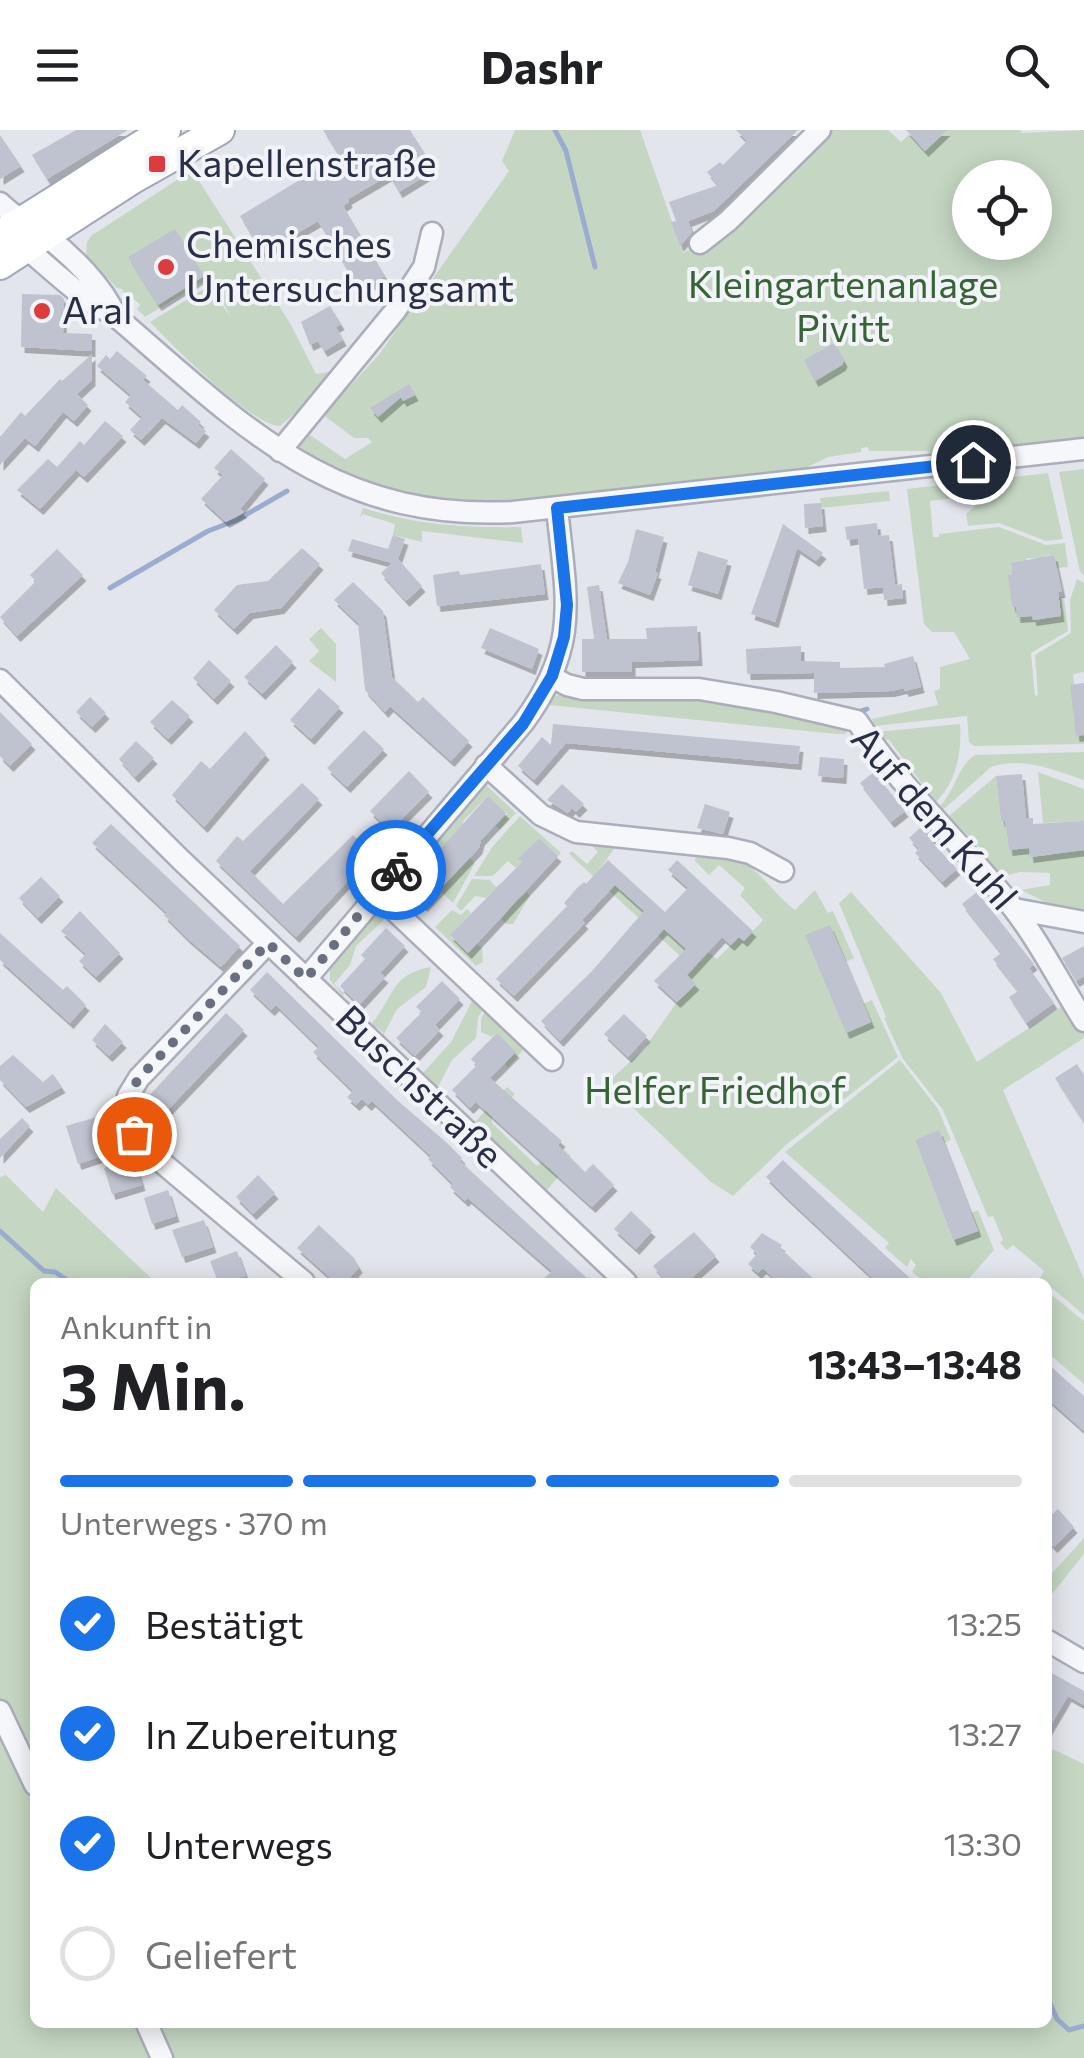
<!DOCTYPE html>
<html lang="de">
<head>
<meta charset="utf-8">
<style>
	:root { --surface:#fff; --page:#f6f6f6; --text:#202124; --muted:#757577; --line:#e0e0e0; --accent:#1a73e8 }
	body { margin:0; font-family:Commissioner,sans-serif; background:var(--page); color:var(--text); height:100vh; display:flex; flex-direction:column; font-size:38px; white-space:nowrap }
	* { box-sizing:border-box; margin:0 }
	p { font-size:32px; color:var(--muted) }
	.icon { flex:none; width:55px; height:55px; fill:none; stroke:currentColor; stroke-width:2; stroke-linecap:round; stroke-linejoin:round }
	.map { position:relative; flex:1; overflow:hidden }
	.panel { position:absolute; left:30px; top:1148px; width:1022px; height:750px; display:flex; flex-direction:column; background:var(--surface); border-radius:15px; box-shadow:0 5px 25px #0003 }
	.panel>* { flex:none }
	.tools { position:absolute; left:952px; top:30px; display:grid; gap:20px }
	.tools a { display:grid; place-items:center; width:100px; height:100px; border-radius:50%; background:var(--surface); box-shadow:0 5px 25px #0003; font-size:50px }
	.pin { position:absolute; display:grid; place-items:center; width:85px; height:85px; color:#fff; margin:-42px; border:5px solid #fff; border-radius:50%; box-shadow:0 2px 10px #0007 }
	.courier { position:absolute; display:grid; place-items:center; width:100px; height:100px; margin:-50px; border:8px solid #1a73e8; border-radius:50%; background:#fff; color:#222; box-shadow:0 2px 12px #0007 }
	.summary em { font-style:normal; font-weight:700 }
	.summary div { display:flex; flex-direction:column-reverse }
	.summary { display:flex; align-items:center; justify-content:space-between; height:170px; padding:0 30px }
	h1 { font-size:65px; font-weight:700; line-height:75px }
	.bar { display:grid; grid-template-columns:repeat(4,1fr); gap:15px 10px; align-content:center; height:120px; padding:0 30px }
	.bar i { height:12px; border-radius:8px; background:var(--line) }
	.bar .on { background:var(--accent) }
	.bar p { grid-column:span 4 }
	ol { padding:0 30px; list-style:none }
	li { display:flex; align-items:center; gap:30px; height:110px }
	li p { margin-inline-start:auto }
	li .icon { padding:10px; border-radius:50%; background:var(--accent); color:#fff; stroke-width:4 }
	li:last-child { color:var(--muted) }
	li i { width:55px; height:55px; border:5px solid var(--line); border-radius:50% }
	header { display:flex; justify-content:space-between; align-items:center; height:130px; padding:0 30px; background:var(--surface); font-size:45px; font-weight:700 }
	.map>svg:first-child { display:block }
	.green { fill:#c5d7c3; fill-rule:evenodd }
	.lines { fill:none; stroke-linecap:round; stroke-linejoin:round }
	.stream { stroke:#9aadcf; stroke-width:5 }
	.building { fill:#bfc3d0; filter:url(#shadow) }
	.minor-casing { stroke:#abaeba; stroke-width:25 }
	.major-casing { stroke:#a0a7b9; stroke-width:32 }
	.minor { stroke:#f6f7fa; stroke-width:20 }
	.major { stroke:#fff; stroke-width:28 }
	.done { stroke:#696f80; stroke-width:10; stroke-dasharray:0 18 }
	.route { stroke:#1a73e8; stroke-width:12 }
	.poi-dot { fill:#dd3c3e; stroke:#f3f4f9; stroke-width:4 }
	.labels { text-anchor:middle; stroke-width:8; stroke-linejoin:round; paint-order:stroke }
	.poi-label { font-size:38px; fill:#282f46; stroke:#f3f4f9; text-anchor:start }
	.park-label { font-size:38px; fill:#366434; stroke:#f3f4f9 }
	.street-label { font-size:38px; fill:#282f46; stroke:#f3f4f9 }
</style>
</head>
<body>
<header><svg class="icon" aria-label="menu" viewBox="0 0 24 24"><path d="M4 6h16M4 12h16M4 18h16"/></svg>Dashr<svg class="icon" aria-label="search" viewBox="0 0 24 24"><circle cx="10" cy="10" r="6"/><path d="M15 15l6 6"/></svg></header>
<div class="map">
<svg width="1084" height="1928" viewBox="0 0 1084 1928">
	<defs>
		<filter id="shadow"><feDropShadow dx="3.5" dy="6" stdDeviation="0" flood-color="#0004"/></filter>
	</defs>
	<rect width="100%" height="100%" fill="#e3e5ec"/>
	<path class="green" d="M515 0H640L683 123 700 113 820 0H888L901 12 910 4 925 21 942 5V0H1020L1022 3 1084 0V309L933 326 927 321H869L868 317 861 318V322L828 327 806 338 531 371 456 372 414 367 341 345 300 320 298 309 316 291 318 293 310 305 345 329 372 312 368 308H354L326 287 325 282 378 226 509 41 502 31ZM970 48H1035V112H970Z
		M192 40 290 193 316 244 334 241 318 263 280 296C252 296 172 215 150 192L209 156 232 189 211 151 206 150 145 187 137 179 140 175 132 167 128 170 122 159 117 158 86 125 87 112 91 106Z
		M1084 339V445L1080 442 1059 342Z
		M1048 343 1063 409 1046 411 999 393 968 396 966 384 988 364 930 371 933 407H939V404L999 397 1046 415 1065 413 1068 437 1056 438 1054 425 1045 426V429L1027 428 1026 431 1011 433 1012 444 1008 445 1015 467 1011 468 1012 477H1016L1018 487 1032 486 1034 490 1044 489V484L1061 486 1059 467H1064L1068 501 1031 523 1035 566 1038 565 1035 525 1071 503 1070 470 1077 449 1084 453V542L1073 544 1074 555 1070 556 1077 577 1073 578 1074 586 1078 587 1084 597V614L974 616 969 612 967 586 874 596 872 589 938 575 934 561 940 559V537L970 529 954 502H932L924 494 907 359Z
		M889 361 890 371 821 378 820 368Z
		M363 378C418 395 464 398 521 397L523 413 422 401V412L393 405 395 394 363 384 360 387Z
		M321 498 336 514V552L309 531 319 521 309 509Z
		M561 564 591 570 644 567 733 574 848 600 845 604H837L549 575 552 567Z
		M960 594C962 622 957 651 936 672L889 610 879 608 875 602Z
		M1084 622V650C1054 640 1023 626 991 637L943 680 940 676C955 661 957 637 975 625Z
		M1038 642 1084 659V691L1043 693Z
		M996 646 1001 690 1005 691 1009 720 1029 718 1031 727 1051 725 1052 721 1084 720V779L1053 776 1021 760 1050 755V743L1020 742 996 748 977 730 984 722 949 686Z
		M484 653 516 683 500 700 496 696 507 684 488 666 463 691 470 728 475 733 453 773 439 760 431 731 405 757 423 775 435 764 437 766 420 783 411 781 399 769V753Z
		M520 686 561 723 558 726 539 708 519 729 522 732 516 738 508 731 493 746H474L493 716Z
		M588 712 610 714 614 719 599 740 717 829 739 807 744 811 763 790 740 765 745 758 719 735 709 745 695 731 696 723C707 724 719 724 730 726 755 732 774 765 795 780L815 760 828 783 833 781 854 828 846 832 831 799 847 902 871 892 863 874 872 870 898 927 787 1014 733 1066 711 1052 607 953 644 919 677 872 695 854 686 844 692 837 569 724 572 721 587 734 598 722Z
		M472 749 490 750 496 757 501 753 518 770 527 762 530 766 513 794H506L501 789 509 780 491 763 486 768 475 766 461 781 456 776Z
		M851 762 941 863 977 932 1067 873 1084 902V908L1003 960 1084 1149V1185L1040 1148 1044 1141 1013 1115 1007 1120 1000 1113 1003 1110 993 1086 988 1087 943 980 903 929 884 888 886 887 839 773Z
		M467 779 471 783 450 806 468 823 477 814 482 818 483 832 476 836 435 797 452 780 461 785Z
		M379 785 386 788 356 816 350 835 334 854 344 863 343 866 330 850V839L373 787Z
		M431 837 426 857 397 879 383 906V902L371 894C395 867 390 844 431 837Z
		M472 871 483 878 478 888 476 908 452 930 438 957 423 943 451 912Z
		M485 881 524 919 507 938 497 903 492 907 481 902V889Z
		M900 930 938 979 951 1010 944 1013 939 1001 915 1010 953 1110 978 1101 971 1083 978 1080 994 1120 966 1152H925L912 1142 916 1135 911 1129 907 1137 885 1118 889 1113 785 1022Z
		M507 957 515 964 492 987V993L537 1036 546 1028 551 1031 562 1018 571 1026 556 1042 559 1046 547 1060 475 992Z
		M6 1045 43 1082 56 1058 155 1152H35V1892H1048V1617L1084 1634V1928H0V1047Z
		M1048 1162 1084 1191V1254L1048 1223Z
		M1084 1408V1424L1048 1469V1448Z"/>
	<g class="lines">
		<path class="stream" d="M555 0 566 21 595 137
			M110 458 208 401 237 390 287 361
			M861 581 867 579
			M0 1101 44 1141 55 1142 70 1152
			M1048 1869 1057 1889 1069 1900 1084 1896"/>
	</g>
	<path class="building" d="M76 0H128L47 49 32 25Z
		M323 0H410L435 40 399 62 389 45 348 69 349 72 343 76 385 146 360 161 318 91 262 124 240 86 339 26Z
		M736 0H798L714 81 688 91 692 102 680 116 671 92 676 91 669 72 718 55 707 42 720 32 723 35 747 11Z
		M906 0H947L925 21Z
		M0 5 21 36 0 49Z
		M175 99 204 146 158 175 128 127Z
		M22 164 60 165 64 169 63 203 92 204V221L21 217Z
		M330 176 341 194 336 197 343 210 324 221 318 211 310 215 301 192Z
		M834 213 844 231 842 235 815 251 804 230Z
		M117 221 147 246 143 250 178 280 182 275 201 292 198 295 206 301 196 313 162 288 141 310 130 300 142 287 125 272 131 265 97 236 106 225 110 229Z
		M92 224V250L77 264 88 275 74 291 63 282 35 316 25 308 0 335V307L21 282 25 286 60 249 62 251Z
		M409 254 415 265 403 271 401 267 378 287 370 278Z
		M105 291 123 306 84 347 76 340 40 379 17 360 48 329 57 337 80 311 84 315Z
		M231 319 265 349 240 379 244 382 226 392 201 369 223 345 214 338Z
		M821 373 823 396 805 398 804 374Z
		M877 393 878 406 889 405 895 455 902 454 903 468 884 470 883 457 864 459 858 408 847 410 845 397Z
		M783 394 823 423 816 431 797 418 775 492 751 484Z
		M636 399 664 407 655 442 658 443 650 465 618 453 628 432Z
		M393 405 405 409 398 429 422 456 406 471 381 443 392 433 348 421 352 409 388 419Z
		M302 418 320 434 281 478 250 483 234 499 214 480 237 455 268 451Z
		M57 419 83 445 17 506 0 487 36 451 30 445Z
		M698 421 728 430 718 464 688 455Z
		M1054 425 1062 462H1058L1061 486 1033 490 1032 486 1017 487 1016 477H1012L1008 445 1012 444 1011 433Z
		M541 434 545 464 437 476 433 445 459 441 460 445Z
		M353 452 383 481 392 547 418 572 423 567 469 611 451 631 390 576 385 582 365 560 358 493 334 470Z
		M599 455 607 509H647L646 498 697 496 699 530 632 532V542H582V509H594L587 457Z
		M490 498 539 519 532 539 481 518Z
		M276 515 293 532 262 564 244 547Z
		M801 516V531L840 532V538L885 537 884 534 913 526 921 557 905 561 904 558 891 561 814 563V543L747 544 746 519Z
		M209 530 231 551 214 569 193 548Z
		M1084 553V605L1076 606 1070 555Z
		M319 558 340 577 311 609 290 590Z
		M90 567 106 583 92 597 76 582Z
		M172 570 190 586 168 609 150 592Z
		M0 582 32 614 10 636 0 626Z
		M553 594 800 616 798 634 566 613 534 650 518 636 542 607 551 615Z
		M364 600 384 619 347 657 327 638Z
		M245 601 266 624 204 697 172 665 201 631 210 639Z
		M136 611 154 628 135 647 119 629Z
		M820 627 844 629 843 648 818 646Z
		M409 641 429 662 390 701 370 681Z
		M874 642 905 681 891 692 860 653Z
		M1022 644 1026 688H1033V694L1084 691V720L1030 727 1029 718 1009 720 1005 691H1001L996 646Z
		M302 653 319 669 250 741 283 774 353 705 373 724 296 807 216 731 237 706 243 711Z
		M562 654 584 674 576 682 572 678 568 683 547 670Z
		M488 666 506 683 481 710 479 718 424 776 405 758Z
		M705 674 730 682 723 704 697 698Z
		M111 694 240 816 221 837 187 808 164 785 167 783 92 713Z
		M923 695 933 707 930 710 957 739 942 752 915 723 919 719 909 708Z
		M539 708 558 726 468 823 450 805 522 732 518 729Z
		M608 730 665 782 688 758 668 740 677 730 753 801 744 811 739 807 731 815 722 807 687 845 696 854 677 872 654 851 686 819 664 799 560 911 541 891 592 841 644 781 615 755 582 790 585 793 514 866 496 849 567 776 564 773 577 758 584 752 586 754Z
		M41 747 60 766 38 788 19 768Z
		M977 762 1034 834 1029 838 1054 873 1026 893 1009 867 1018 861 993 829 1001 823 962 774Z
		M80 781 120 823 96 847 79 831 86 824 61 801Z
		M830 795 871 892 846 903 805 805Z
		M386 798 405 816 380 843 385 847 359 875 340 856 365 829 361 825Z
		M0 803 63 860 67 856 86 875 70 893 0 830Z
		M1084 816V846L1076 851 1062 828Z
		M267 842 398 971 445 1011 462 1028 460 1031 591 1152H540L552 1141 468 1068 465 1071 450 1057 453 1054 428 1029 431 1026 372 971 368 975 362 969 356 975 347 967 353 961 313 922 319 917 276 875 271 880 250 860Z
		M442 851 460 869 435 895 440 900 415 926 396 908 422 882 416 877Z
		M226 883 244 900 162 986 145 970Z
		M624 884 647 906 628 927 604 904Z
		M105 894 123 912 109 926 92 910Z
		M497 903 516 922 490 948 562 1011 558 1015 585 1042 593 1034 614 1055 592 1077 476 972 470 978 452 960 477 935 471 929Z
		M13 925 43 952 53 944 62 957 26 977 0 950V936Z
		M1077 934 1084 945V993L1055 948Z
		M97 987 108 1024 78 1034 66 996Z
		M22 988 30 996 0 1028V1009Z
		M939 1000 978 1101 953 1110 915 1010Z
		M134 1029 142 1055 112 1064 104 1038Z
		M783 1030 802 1048 914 1152H877L784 1065 766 1047Z
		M258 1045 275 1063 253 1084 236 1067Z
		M168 1060 176 1086 152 1094 144 1068Z
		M631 1081 652 1101 636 1119 614 1099Z
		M204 1090 213 1117 182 1127 172 1100Z
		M319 1095 354 1128 359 1137 346 1152 334 1151 297 1118Z
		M694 1102 716 1126 687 1152H667L653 1136Z
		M762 1103 782 1115 780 1118 817 1152H778L763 1138 758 1143 748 1134 757 1124 750 1117Z
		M237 1121 246 1146 218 1152 210 1131Z
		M1048 1234 1084 1266V1301L1048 1269Z
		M1058 1379 1074 1397 1054 1417 1048 1411V1388Z
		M1048 1541 1084 1561V1575L1068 1566 1048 1600Z"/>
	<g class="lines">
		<g class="minor-casing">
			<path id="minor" d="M0 73C14 87 30 95 46 106 71 125 103 156 115 185
				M17 110C40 130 63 151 88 170 98 177 111 181 120 190 245 298 334 391 513 382L1084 319
				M700 113 728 91 820 0
				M280 321 395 181 424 137 432 103
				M552 547 567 555 583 559H699L776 572 857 591C901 658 960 712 1010 774 1038 809 1060 853 1084 891
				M0 550 181 730 626 1152
				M486 635 541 685 576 702 728 718 750 723 783 741
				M376 763 552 930
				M1014 779 1084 792
				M268 813 139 948 128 966 127 979 141 1015 304 1152
				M306 849 523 593C581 515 566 468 557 378
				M1048 1511 1084 1532
				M0 1581 35 1655
				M146 1892 162 1928"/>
		</g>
		<g class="major-casing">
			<path id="major" d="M0 104C57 71 109 34 166 0
				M0 135 133 49 220 0"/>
		</g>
		<use href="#minor" class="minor"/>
		<use href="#major" class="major"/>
	</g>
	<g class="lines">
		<path class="done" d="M134 1004C126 982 126 968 139 948L268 813 306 849 396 740"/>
		<path class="route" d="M396 740 523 594 552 546 564 507 567 475 557 378 973 332"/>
	</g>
	<g class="poi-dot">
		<rect x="147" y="24" width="20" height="20" rx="5"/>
		<circle cx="166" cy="137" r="10"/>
		<circle cx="42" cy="181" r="10"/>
	</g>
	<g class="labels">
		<g class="poi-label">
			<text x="177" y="47">Kapellenstraße</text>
			<text x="186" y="128">Chemisches<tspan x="186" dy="44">Untersuchungsamt</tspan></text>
			<text x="62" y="194">Aral</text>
		</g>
		<g class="park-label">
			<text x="843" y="168">Kleingartenanlage<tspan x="843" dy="44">Pivitt</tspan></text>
			<text x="715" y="974">Helfer Friedhof</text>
		</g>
		<g class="street-label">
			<text transform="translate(934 688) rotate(49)" y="13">Auf dem Kuhl</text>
			<text transform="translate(419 957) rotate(44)" y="13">Buschstraße</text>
		</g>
	</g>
</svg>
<div class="tools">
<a><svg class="icon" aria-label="locate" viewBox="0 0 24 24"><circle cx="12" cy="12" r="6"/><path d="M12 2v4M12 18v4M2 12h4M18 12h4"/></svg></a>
</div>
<div class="pin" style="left:134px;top:1004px;background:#ea580c"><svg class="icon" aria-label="bag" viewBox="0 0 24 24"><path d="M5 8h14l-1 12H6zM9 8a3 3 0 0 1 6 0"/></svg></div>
<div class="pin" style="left:973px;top:332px;background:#1f2937"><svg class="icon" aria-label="home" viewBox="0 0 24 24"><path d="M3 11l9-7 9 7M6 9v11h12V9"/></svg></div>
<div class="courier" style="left:396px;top:740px"><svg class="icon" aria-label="bike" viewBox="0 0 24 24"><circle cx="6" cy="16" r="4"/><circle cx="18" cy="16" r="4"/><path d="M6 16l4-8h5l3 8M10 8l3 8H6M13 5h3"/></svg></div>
<section class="panel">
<div class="summary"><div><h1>3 Min.</h1><p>Ankunft in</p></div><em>13:43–13:48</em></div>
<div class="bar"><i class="on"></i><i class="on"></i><i class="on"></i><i></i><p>Unterwegs · 370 m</p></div>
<ol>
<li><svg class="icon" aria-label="check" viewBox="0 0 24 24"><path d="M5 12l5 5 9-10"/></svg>Bestätigt<p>13:25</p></li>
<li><svg class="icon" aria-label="check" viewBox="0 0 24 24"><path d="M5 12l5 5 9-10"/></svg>In Zubereitung<p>13:27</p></li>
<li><svg class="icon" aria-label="check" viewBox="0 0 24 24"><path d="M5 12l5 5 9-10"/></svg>Unterwegs<p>13:30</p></li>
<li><i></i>Geliefert</li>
</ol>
</section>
</div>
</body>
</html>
